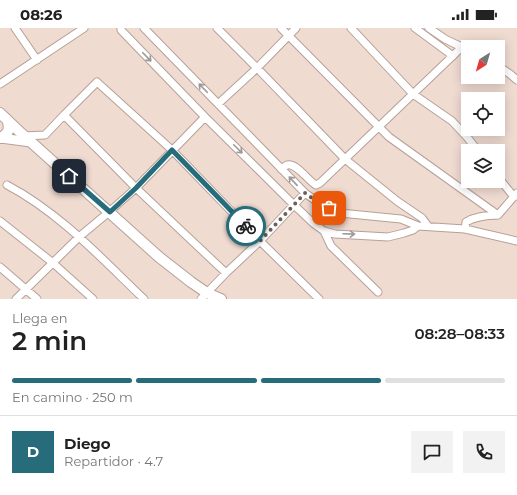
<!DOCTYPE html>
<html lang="es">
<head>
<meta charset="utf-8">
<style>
	:root { --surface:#fff; --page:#f2f2f2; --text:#222; --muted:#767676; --line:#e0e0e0; --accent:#266c7b }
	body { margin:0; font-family:Montserrat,sans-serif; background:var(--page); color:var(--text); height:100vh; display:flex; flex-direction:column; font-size:15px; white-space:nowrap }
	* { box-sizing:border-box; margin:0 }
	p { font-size:13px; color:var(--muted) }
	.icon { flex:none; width:22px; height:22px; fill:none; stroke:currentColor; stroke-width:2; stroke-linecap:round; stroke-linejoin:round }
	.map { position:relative; height:271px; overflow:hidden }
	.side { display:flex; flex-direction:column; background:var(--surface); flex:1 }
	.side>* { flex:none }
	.needle { width:26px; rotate:217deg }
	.buttons { position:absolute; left:461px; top:12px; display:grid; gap:8px }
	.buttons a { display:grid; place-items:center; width:44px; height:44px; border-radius:0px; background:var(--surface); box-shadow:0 2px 10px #0003; font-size:20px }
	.pin { position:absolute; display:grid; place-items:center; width:34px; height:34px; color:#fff; margin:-17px; border-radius:8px; box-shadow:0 2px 6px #0006 }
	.courier { position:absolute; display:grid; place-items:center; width:40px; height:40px; margin:-20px; border:3px solid #266c7b; border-radius:50%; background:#fff; color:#222; box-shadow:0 1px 5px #0007 }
	.overview em { font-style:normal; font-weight:600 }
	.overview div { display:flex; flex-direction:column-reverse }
	.overview { display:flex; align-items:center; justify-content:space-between; height:68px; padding:0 12px }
	h1 { font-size:26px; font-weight:600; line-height:30px }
	.bar { display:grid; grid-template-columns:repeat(4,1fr); gap:6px 4px; align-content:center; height:48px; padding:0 12px }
	.bar i { height:5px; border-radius:3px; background:var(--line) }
	.bar .selected { background:var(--accent) }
	.bar p { grid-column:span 4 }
	.line { display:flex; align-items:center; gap:10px; padding:0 12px; border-top:1px solid var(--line) }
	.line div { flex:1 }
	.round { display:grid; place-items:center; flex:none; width:42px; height:42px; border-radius:0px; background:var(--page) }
	.status { display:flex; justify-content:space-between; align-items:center; height:28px; padding:0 20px; background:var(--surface); direction:ltr }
	.status svg { height:11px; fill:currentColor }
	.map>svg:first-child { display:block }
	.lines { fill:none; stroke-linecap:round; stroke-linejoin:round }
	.minor-casing { stroke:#b5a198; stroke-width:9 }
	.major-casing { stroke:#b5a198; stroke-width:11 }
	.highway-casing { stroke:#b5a198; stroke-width:12 }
	.minor { stroke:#fff; stroke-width:7 }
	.major { stroke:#fff; stroke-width:9 }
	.highway { stroke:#fff; stroke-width:10 }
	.oneway { stroke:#9c9998 }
	.done { stroke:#6b5f59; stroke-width:4; stroke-dasharray:0 7.2 }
	.route { stroke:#266c7b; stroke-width:5 }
</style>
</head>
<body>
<div class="status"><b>08:26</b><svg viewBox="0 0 49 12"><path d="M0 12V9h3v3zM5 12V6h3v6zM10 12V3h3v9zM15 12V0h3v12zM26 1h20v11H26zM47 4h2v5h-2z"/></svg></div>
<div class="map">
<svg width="517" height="271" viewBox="0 0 517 271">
	<rect width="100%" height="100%" fill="#f0dbd1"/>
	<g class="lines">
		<g class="minor-casing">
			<path id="minor" d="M15 0 37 32
				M121 0V2L205 89 294 177 313 195 324 203 335 206 388 209 404 205 413 202 418 198
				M144 0 305 165 319 175 340 185 401 191 418 198 465 201 517 213
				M217 0 257 40 345 131 397 173 422 190 428 198
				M281 0 389 109 498 187
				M351 0 413 66 452 93 467 109 478 123
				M415 0 453 28
				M429 0 445 11 468 22
				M498 38 510 46 517 52
				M0 56 84 0
				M218 76 257 40 296 0
				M64 87 136 160 226 245
				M23 108 45 107 64 87 97 54 172 122 260 213 319 271
				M281 141C283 140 285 138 287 137 296 134 308 153 316 157L320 155 462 19
				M498 149 514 169
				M7 157C60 185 101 230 144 271
				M0 193 53 235 93 271
				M465 201 466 194C476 188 486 188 498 187L517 165
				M324 203 331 218 378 264
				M0 239 37 271
				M16 271 79 209 109 184 136 160 205 89
				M201 271 226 245 260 213 305 165"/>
		</g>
		<g class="major-casing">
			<path id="major" d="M0 110 31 114"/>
		</g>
		<g class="highway-casing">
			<path id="highway" d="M0 85 21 105 159 229 191 254 207 265 221 271
				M1 110C8 105 10 103 8 94"/>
		</g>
		<use href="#minor" class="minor"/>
		<use href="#major" class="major"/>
		<use href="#highway" class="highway"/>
	</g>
	<defs><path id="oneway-shaft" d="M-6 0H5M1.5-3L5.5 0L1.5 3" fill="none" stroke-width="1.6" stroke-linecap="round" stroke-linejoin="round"/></defs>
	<g class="oneway">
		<use href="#oneway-shaft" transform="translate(147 29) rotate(46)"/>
		<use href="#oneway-shaft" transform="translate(203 60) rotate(-134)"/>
		<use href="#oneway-shaft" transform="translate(238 121) rotate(45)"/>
		<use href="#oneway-shaft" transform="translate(293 153) rotate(-133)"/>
		<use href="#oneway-shaft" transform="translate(349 206) rotate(2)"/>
	</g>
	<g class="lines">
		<path class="done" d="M246 198 260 213 305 165 319 175 329 180"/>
		<path class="route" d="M69 148 110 184 136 160 172 122 246 198"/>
	</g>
</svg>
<div class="buttons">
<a><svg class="needle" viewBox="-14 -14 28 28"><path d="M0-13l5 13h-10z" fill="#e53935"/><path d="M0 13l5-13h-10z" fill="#767676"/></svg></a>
<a><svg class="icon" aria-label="locate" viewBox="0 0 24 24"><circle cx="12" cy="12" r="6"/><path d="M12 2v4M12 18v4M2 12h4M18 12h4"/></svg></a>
<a><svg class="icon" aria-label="layers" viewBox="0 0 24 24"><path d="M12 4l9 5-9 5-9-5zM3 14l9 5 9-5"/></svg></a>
</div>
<div class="pin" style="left:329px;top:180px;background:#ea580c"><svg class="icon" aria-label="bag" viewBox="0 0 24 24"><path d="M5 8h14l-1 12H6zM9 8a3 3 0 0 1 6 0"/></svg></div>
<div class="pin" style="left:69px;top:148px;background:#1f2937"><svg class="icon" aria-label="home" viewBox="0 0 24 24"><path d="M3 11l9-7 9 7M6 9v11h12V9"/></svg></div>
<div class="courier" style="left:246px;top:198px"><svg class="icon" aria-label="bike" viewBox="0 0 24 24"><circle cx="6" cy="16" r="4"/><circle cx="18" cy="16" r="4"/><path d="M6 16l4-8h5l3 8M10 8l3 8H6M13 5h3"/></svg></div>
</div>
<section class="side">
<div class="overview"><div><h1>2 min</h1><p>Llega en</p></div><em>08:28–08:33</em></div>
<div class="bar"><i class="selected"></i><i class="selected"></i><i class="selected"></i><i></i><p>En camino · 250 m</p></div>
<div class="line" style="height:72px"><b class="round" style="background:var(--accent);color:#fff">D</b><div><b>Diego</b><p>Repartidor · 4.7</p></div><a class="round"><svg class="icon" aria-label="chat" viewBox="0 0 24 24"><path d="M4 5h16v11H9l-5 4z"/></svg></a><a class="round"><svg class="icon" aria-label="phone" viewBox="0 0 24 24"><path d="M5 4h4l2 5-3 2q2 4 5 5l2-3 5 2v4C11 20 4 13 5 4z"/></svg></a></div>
</section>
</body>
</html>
